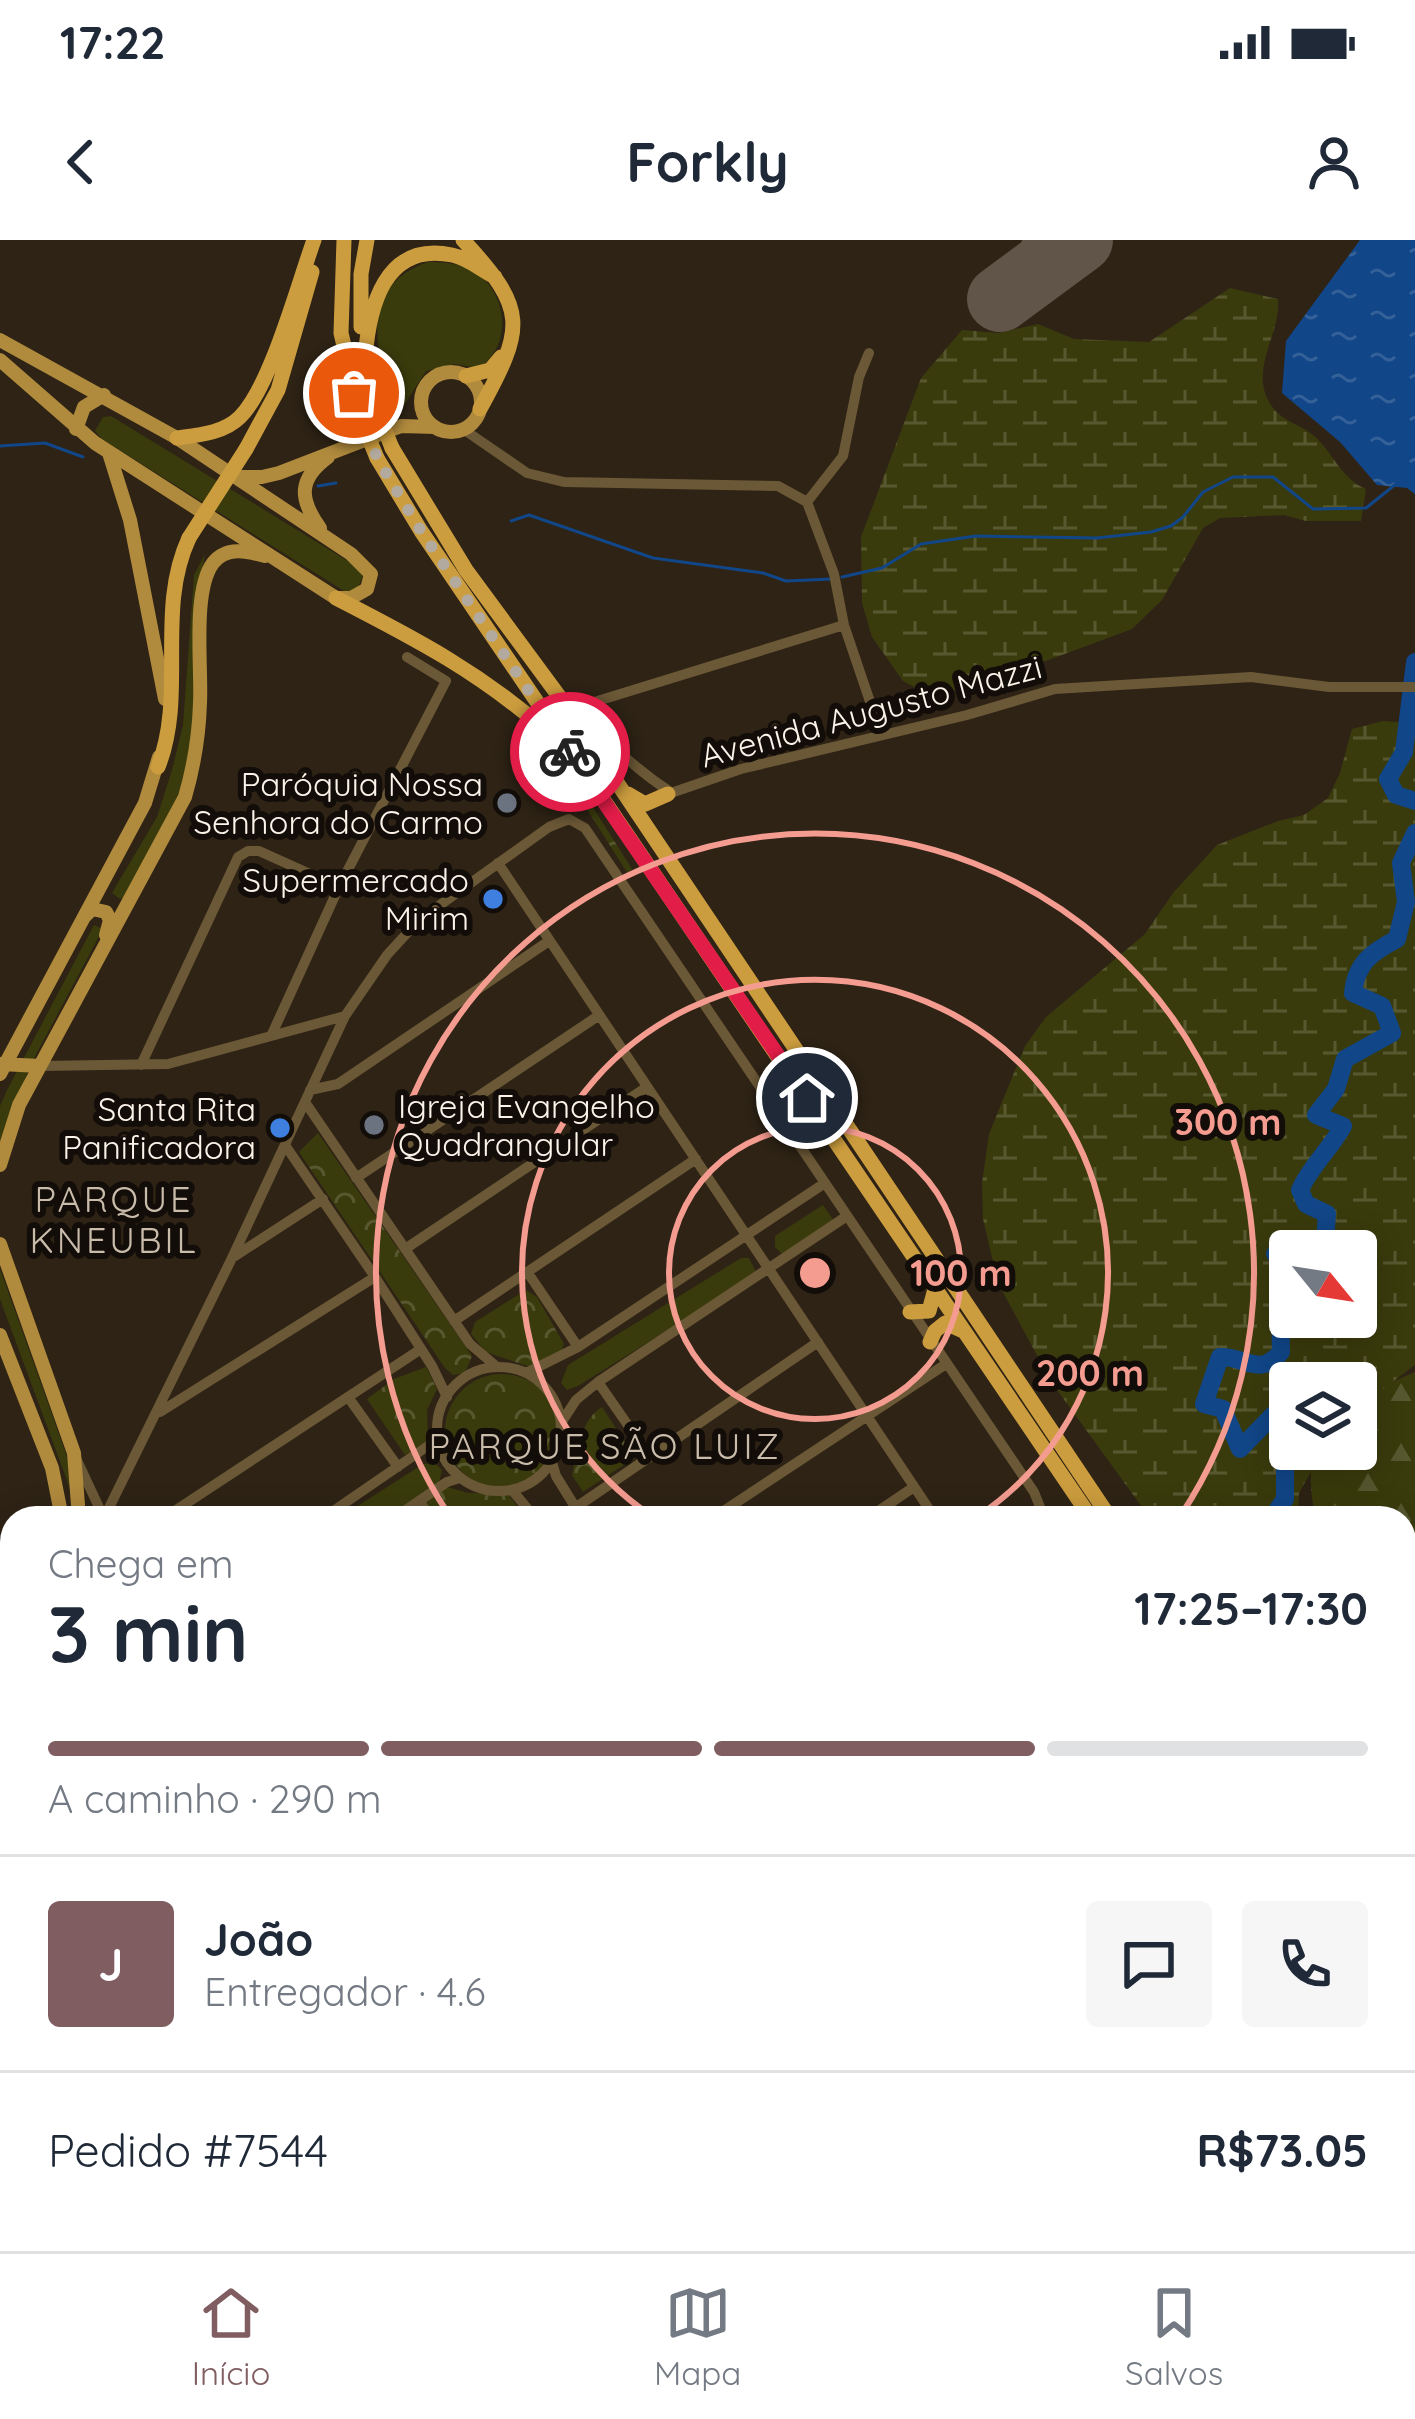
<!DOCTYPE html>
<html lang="pt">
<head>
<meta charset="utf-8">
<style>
	:root { --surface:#fff; --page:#f6f6f7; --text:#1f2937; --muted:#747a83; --line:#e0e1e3; --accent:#7f5d60 }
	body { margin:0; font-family:Quicksand,sans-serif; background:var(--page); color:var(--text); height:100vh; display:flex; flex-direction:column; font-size:45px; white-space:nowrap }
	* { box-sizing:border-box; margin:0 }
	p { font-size:39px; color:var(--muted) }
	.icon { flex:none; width:66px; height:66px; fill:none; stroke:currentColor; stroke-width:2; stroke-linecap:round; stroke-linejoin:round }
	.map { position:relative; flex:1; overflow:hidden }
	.details { position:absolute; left:0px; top:1266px; width:1416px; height:747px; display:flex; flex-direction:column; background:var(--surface); border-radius:36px 36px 0 0; box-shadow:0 6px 30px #0003 }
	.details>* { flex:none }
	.needle { width:78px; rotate:120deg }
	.tools { position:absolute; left:1269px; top:990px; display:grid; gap:24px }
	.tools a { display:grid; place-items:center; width:108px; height:108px; border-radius:12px; background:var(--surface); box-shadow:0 6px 30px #0003; font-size:60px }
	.pin { position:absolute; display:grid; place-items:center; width:102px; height:102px; color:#fff; margin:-51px; border:6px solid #fff; border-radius:50%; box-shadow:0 3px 12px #0007 }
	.courier { position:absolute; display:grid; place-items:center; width:120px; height:120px; margin:-60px; border:9px solid #e11d48; border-radius:50%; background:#fff; color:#222; box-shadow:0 3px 15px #0007 }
	.head em { font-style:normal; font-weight:800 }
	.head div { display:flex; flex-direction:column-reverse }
	.head { display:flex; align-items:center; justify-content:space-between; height:204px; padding:0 48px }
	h1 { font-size:78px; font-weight:800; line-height:90px }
	.bar { display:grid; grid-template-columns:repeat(4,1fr); gap:18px 12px; align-content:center; height:144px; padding:0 48px }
	.bar i { height:15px; border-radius:9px; background:var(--line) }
	.bar .active { background:var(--accent) }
	.bar p { grid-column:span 4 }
	.line { display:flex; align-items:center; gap:30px; padding:0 48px; border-top:3px solid var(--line) }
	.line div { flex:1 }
	.round { display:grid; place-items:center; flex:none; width:126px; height:126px; border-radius:12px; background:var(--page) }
	.status { display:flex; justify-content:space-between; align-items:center; height:84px; padding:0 60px; background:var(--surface); direction:ltr }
	.status svg { height:33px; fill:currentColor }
	header { display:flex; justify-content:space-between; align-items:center; height:156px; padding:0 48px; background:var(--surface); font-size:54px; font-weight:800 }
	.tabs { display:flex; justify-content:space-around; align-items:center; height:168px; border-top:3px solid var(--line); background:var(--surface); font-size:33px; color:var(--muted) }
	.tabs a { display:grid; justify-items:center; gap:6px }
	.tabs .active { color:var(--accent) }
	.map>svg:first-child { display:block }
	.grass { fill:#3a3b0c }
	.forest { fill:url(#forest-firs) }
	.wetland { fill:url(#wetland-marsh); fill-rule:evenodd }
	.park { fill:url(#park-crowns) }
	.water { fill:url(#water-ripples) }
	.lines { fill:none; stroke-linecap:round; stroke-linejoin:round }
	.stream { stroke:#114688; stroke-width:3 }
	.river { stroke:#114688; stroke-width:18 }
	.taxiway { stroke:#605548; stroke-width:27 }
	.runway { stroke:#605548; stroke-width:66 }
	.minor { stroke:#6b5836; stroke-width:10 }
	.major { stroke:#b08a3d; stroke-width:14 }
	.highway { stroke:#cc9d3e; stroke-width:15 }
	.highway-bridge { stroke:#cc9d3e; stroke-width:15 }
	.done { stroke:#b3aa9f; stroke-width:12; stroke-dasharray:0 21.6 }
	.route { stroke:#e11d48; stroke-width:15 }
	.ring { fill:none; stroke:#f59c91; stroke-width:6 }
	.worship-dot { fill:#6b7280; stroke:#120d08; stroke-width:4.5 }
	.shop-dot { fill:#3f7fe0; stroke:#120d08; stroke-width:4.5 }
	.labels { text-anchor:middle; stroke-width:12; stroke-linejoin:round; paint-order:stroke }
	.street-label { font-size:33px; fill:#fbf3ea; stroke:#120d08 }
	.poi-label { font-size:33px; fill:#fbf3ea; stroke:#120d08; text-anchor:end }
	.neighbourhood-label { font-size:36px; letter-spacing:3px; fill:#cabcaa; stroke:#120d08 }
	.centre { fill:#f59c91; stroke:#120d08; stroke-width:6 }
	.ring-label { font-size:36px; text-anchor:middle; font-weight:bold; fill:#f59c91; stroke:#120d08; stroke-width:12; stroke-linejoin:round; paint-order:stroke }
</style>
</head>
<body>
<div class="status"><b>17:22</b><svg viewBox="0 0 49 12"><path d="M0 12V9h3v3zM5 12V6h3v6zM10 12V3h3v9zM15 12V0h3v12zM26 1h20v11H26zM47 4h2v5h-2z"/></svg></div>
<header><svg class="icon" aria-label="back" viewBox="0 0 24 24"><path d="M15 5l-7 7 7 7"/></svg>Forkly<svg class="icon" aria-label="person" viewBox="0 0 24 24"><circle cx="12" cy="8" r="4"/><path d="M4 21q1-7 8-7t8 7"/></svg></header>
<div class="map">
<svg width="1415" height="2011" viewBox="0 0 1415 2011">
	<defs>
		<pattern id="forest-firs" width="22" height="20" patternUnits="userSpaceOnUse" patternTransform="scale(3)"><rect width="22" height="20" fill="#3a3b0c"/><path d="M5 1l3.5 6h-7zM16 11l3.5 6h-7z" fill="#575830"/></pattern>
		<pattern id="wetland-marsh" width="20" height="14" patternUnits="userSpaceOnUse" patternTransform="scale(3)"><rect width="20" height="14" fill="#3a3b0c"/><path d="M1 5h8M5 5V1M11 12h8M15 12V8" fill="none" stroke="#575830"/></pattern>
		<pattern id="park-crowns" width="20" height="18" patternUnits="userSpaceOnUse" patternTransform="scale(3)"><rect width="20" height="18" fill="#3a3b0c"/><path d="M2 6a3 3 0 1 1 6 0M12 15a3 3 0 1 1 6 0" fill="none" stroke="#575830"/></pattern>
		<pattern id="water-ripples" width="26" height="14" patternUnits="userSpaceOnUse" patternTransform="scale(3)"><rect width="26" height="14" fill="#114688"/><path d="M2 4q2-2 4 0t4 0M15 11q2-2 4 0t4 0" fill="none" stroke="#356199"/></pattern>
	</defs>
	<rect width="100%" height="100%" fill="#2e2315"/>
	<path class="grass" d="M428 22C445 22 469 24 482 37 509 63 510 107 479 128L454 124 426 131 401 170C373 116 357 46 428 22Z
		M111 176 356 326 363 336 356 351H344L102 199 95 191 103 177Z
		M205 314C191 391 203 472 182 547 172 584 145 622 127 656L120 659 112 653 157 577 172 530 183 485 194 335Z
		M94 685 103 689 30 826 0 905V866L7 850Z
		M823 965 834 981 783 1015 775 1007V996Z
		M741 1018H749L757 1034 578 1146 567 1150 561 1143 568 1125Z
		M0 1029 70 1225 75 1262 0 1059Z
		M435 1223 442 1230 439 1243 387 1278H339L423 1224Z"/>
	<path class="forest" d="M1415 1132V1311L1404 1323V1278H1315C1312 1256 1306 1228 1318 1209H1356V1174L1387 1144Z
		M1404 1329 1412 1338 1415 1355V1571L1404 1564Z
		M0 1902 12 1944V2001H28L31 2011H0Z
		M151 2001H256L276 2011H88L102 2002Z
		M340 2001H455L461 2011H331Z"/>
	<path class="wetland" d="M1230 48 1278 59C1281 96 1246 132 1273 168 1284 182 1301 185 1313 195 1333 212 1340 238 1366 249L1361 281H1306L1284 275 1220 278 1203 288 1162 360 1132 389 973 448 928 454 903 441 872 397 862 363 861 297 921 138 962 90 998 93 1038 84 1074 99 1149 102Z
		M1383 481 1415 483V1125L1375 1155 1356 1176V1143H1290V1209H1324L1299 1253 1298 1278H1150L1052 1143 998 1043 983 979 982 943 989 894 1025 806 1046 777 1145 694 1173 653 1217 605 1278 581 1304 575 1328 558 1340 533 1352 489ZM1356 1011V1077H1290V1011Z
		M1404 1696 1415 1702V1864L1404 1872Z
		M619 2001H808L769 2011H628Z
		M1057 2001H1356L1355 2011H1055Z"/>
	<path class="park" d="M549 498 632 629 628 634 583 563 539 510Z
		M318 893 472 1116 465 1133 453 1135 445 1128 299 912Z
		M526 1050 537 1057 564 1104 561 1112 533 1128 486 1112 471 1094 475 1082Z
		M426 1127 437 1149 427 1170 428 1200 405 1215 367 1159 394 1139Z
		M445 1191a57 57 0 1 1 114 0a57 57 0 1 1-114 0Z
		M602 1167 633 1214 631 1220 583 1252 572 1235C578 1211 580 1180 602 1167Z
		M447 1247 468 1253 508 1254 526 1278H436L425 1262Z"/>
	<path class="water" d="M1360 0H1415V254L1407 248 1377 245 1340 202 1282 153 1286 101Z"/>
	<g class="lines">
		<path class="stream" d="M0 206 45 203 83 217
			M318 246 336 243
			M511 281 529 275 653 318 763 333 786 341 832 339
			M842 337 882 328 921 304 976 296 1097 298 1151 292 1171 286 1183 277 1203 252 1233 237H1273L1313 269 1366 268 1396 244"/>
		<path class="river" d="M1415 422 1404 512 1388 539 1396 555 1415 561
			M1290 1032 1275 1014 1282 1005 1325 1002 1327 974 1306 964 1300 950C1311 925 1330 910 1343 886L1316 875 1336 849 1345 819 1392 793 1382 766 1353 753C1356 723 1372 712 1397 699L1406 662 1401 623 1415 593
			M1290 1064 1280 1067 1281 1112C1259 1138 1246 1116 1220 1117L1204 1164 1223 1169 1240 1209 1273 1175 1290 1177
			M1272 1278 1285 1259V1207L1290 1183
			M1404 1572 1415 1579
			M1404 1772 1415 1749
			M921 2011 942 2009 955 2001"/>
		<path class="taxiway" d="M1025 41 1036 0"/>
		<path class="runway" d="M1000 59 1080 0"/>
		<path class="minor" d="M463 189 527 233 564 242 778 246 807 262 834 334 844 385 881 494
			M807 262 843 216 859 137 869 113
			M672 553C647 537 594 496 587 467L591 463 844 385
			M668 554 741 529 967 475 1055 449 1251 437 1329 447H1415
			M498 623 935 1278
			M272 794 339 647 446 441 407 417
			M141 825 238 617 248 611H259L339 647
			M40 826 168 824 345 776
			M310 850 338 844 549 701
			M305 862 470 1104 497 1127
			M285 905 375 1037 432 1126 447 1157
			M356 938 598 776
			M405 1009 647 847
			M235 1016 323 959
			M528 1033 578 1107
			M454 1081 696 919
			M437 1189a62 62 0 1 1 124 0a62 62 0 1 1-124 0Z
			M526 1133 578 1107 825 943
			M598 1142 650 1217
			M348 1157 398 1227
			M160 1172 375 1037
			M561 1183 576 1160 598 1142 847 976
			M75 1216 104 1278
			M552 1222 556 1236 582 1278
			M512 1250 535 1278
			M419 1261 431 1278
			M575 1268 818 1102
			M104 1278 232 1018 345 776 387 715 419 680 549 587 569 579 585 588 1034 1252 1040 1267 1036 1278
			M164 1278 421 1109
			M323 1278 438 1199
			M394 1278 447 1242 460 1238
			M713 1278 946 1124
			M868 1278 914 1247
			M0 1664 12 1706
			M468 2001 473 2011"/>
		<path class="major" d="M0 100 177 198 351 314 371 334 367 349 351 358H336L95 203 0 120
			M421 162a30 30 0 1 1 60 0a30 30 0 1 1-60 0Z
			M76 189 84 167 104 155
			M109 213 130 280 165 459
			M240 237H262L279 233 401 186 435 187
			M320 288C299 259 298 239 328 217
			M85 676 92 669 106 672 110 680 106 695
			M0 824 40 826
			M0 834 145 563 159 517
			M0 925 19 865 185 557C194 526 199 495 200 463 202 428 192 351 213 323 226 306 247 311 265 316
			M0 1004 74 1213 79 1278
			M0 1095 52 1228 62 1278
			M0 1490 12 1471
			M0 1567 12 1574
			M0 1590 12 1584"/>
		<path class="highway" d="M344 0 341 93 361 179
			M463 0C528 70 525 87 480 169
			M361 87V34L367 0
			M364 111 380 178
			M365 118C369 68 384 1 452 15 468 18 481 30 495 37
			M466 136 490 130 501 117
			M177 198C199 195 224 193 240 177 271 146 298 44 314 0
			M392 208 466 330 561 459 1110 1278
			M246 209 278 150 312 32
			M377 218 421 291 1091 1278
			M336 358C418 400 481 433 550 494
			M158 527C187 454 155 371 189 298
			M628 554 645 564 668 554
			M910 1072 929 1071 935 1049
			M930 1102 935 1091 945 1083 963 1091
			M1404 1621 1415 1630
			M1404 1640 1415 1649"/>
		<path class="highway-bridge" d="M380 178 392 208
			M361 179 377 218
			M189 298 246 209"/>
	</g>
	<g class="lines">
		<path class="done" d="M354 153 377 218 421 291 570 512"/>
		<path class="route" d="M570 512 807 858"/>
	</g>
	<g class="ring">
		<circle cx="815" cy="1033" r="146"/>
		<path d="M653 1277A293 293 0 1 1 977 1277"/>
		<path d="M449 1275A439 439 0 1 1 1181 1275"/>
	</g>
	<g class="worship-dot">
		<circle cx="507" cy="563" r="12"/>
		<circle cx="374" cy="885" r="12"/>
	</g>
	<g class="shop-dot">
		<circle cx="493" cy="659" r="12"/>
		<circle cx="280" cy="888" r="12"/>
	</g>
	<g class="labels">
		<g class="street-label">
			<text transform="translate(871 471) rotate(-15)" y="12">Avenida Augusto Mazzi</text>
		</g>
		<g class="poi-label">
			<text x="483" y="556">Paróquia Nossa<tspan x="483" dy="38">Senhora do Carmo</tspan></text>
			<text x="469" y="652">Supermercado<tspan x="469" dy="38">Mirim</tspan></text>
			<text x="398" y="878" text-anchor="start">Igreja Evangelho<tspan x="398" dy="38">Quadrangular</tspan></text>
			<text x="256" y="881">Santa Rita<tspan x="256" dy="38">Panificadora</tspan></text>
		</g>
		<g class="neighbourhood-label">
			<text x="114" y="972">PARQUE<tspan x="114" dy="41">KNEUBIL</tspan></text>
			<text x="605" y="1219">PARQUE SÃO LUIZ</text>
		</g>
	</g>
	<circle cx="815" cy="1033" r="18" class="centre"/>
	<g class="ring-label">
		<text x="1228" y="895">300 m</text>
		<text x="961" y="1046">100 m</text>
		<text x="1090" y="1146">200 m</text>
	</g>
</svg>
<div class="tools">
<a><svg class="needle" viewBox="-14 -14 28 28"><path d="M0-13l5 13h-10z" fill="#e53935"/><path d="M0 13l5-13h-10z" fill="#747a83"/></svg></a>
<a><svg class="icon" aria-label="layers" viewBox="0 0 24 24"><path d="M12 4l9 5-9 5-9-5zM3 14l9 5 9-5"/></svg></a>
</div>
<div class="pin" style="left:354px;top:153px;background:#ea580c"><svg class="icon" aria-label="bag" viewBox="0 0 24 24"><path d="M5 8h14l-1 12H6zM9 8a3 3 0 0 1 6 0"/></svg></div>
<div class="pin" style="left:807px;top:858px;background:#1f2937"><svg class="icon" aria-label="home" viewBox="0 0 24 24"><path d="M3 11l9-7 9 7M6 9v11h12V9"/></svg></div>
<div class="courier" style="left:570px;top:512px"><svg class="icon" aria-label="bike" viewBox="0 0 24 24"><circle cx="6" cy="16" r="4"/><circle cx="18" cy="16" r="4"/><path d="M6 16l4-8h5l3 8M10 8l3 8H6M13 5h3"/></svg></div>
<section class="details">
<div class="head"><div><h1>3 min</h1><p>Chega em</p></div><em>17:25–17:30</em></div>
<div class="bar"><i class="active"></i><i class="active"></i><i class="active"></i><i></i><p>A caminho · 290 m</p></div>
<div class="line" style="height:216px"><b class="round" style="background:var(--accent);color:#fff">J</b><div><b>João</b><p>Entregador · 4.6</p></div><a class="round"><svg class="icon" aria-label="chat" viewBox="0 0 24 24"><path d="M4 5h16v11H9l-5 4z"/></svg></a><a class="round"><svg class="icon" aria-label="phone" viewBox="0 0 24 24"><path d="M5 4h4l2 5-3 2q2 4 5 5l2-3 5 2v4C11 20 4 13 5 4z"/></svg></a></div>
<div class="line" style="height:156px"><div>Pedido #7544</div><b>R$73.05</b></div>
</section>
</div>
<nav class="tabs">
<a class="active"><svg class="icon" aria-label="home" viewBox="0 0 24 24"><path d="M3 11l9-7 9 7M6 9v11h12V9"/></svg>Início</a>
<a><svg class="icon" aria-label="map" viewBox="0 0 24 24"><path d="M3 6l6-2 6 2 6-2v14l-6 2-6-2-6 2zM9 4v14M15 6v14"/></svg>Mapa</a>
<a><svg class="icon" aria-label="saved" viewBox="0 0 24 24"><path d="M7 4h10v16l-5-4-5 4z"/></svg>Salvos</a>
</nav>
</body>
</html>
